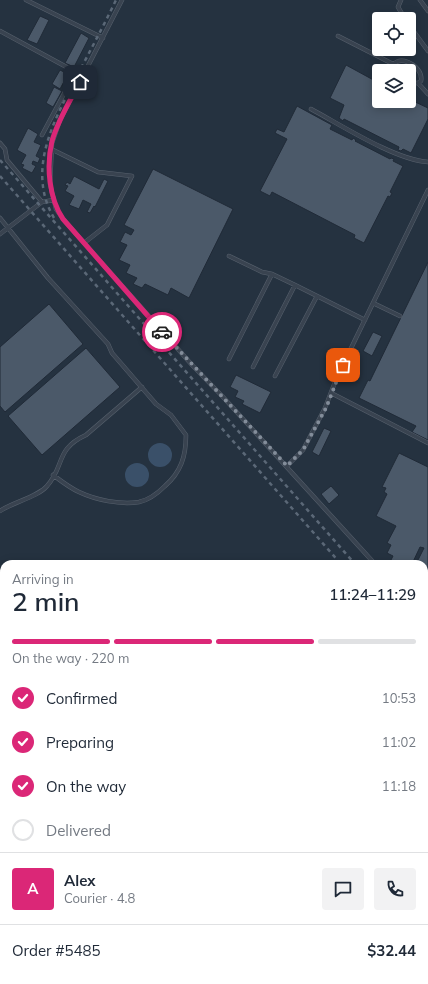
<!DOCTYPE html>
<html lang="en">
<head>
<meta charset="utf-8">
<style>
	:root { --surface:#fff; --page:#f2f2f3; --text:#1f2937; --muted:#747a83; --line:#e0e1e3; --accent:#db2777 }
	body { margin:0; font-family:Mulish,sans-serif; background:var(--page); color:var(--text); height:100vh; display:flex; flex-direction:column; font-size:15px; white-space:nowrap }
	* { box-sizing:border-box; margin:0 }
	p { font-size:13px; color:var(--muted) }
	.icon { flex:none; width:22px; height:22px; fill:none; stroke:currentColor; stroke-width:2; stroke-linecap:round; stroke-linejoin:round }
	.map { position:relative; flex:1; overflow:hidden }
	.details { position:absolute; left:0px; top:560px; width:428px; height:424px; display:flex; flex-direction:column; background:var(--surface); border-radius:12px 12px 0 0; box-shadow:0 2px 10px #0003 }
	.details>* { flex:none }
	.fabs { position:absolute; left:372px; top:12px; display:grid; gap:8px }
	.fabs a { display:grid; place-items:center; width:44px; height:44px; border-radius:4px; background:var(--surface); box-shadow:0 2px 10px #0003; font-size:20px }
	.pin { position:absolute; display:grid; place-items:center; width:34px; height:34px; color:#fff; margin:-17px; border-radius:8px; box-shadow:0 2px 6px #0006 }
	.courier { position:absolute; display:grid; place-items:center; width:40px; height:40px; margin:-20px; border:3px solid #db2777; border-radius:50%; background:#fff; color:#222; box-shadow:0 1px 5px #0007 }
	.summary em { font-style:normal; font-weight:600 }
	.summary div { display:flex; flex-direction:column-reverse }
	.summary { display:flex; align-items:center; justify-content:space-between; height:68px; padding:0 12px }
	h1 { font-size:26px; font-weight:600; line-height:30px }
	.bar { display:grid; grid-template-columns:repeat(4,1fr); gap:6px 4px; align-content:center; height:48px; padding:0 12px }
	.bar i { height:5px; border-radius:3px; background:var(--line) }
	.bar .current { background:var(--accent) }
	.bar p { grid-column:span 4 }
	.line { display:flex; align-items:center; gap:10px; padding:0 12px; border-top:1px solid var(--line) }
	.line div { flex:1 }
	.round { display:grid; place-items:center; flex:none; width:42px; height:42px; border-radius:4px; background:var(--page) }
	ol { padding:0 12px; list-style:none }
	li { display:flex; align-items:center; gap:12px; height:44px }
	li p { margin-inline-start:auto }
	li .icon { padding:4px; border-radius:50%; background:var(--accent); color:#fff; stroke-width:4 }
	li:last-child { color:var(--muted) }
	li i { width:22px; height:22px; border:2px solid var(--line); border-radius:50% }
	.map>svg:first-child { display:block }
	.water { fill:#3a5069 }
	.building { fill:#4b5969; stroke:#202a37 }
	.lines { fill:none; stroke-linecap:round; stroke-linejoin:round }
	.lane-casing { stroke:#57616d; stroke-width:4.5 }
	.lane { stroke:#394350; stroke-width:3.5 }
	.rail { stroke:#5b6877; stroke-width:2.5; stroke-dasharray:4 4; stroke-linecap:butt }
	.done { stroke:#838d9a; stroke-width:4; stroke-dasharray:0 7.2 }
	.route { stroke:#db2777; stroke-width:5 }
</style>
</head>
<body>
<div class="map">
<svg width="428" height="984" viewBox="0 0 428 984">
	<rect width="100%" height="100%" fill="#253240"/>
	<path class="water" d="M148 455a12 12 0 1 1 24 0a12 12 0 1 1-24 0Z
		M125 475a12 12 0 1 1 24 0a12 12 0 1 1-24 0Z"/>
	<path class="building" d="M40 16 49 20 37 44 27 40Z
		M81 33 89 38 74 67 65 63Z
		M346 65 379 83V101H409V99L428 108V119L411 153 403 149 401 151 398 150 399 147 344 119 343 121 339 118 344 105 330 98Z
		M60 70 68 74 60 89 52 84Z
		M54 87 62 91 53 107 46 103Z
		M297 106 332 125 330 129 352 140 353 138 356 140 355 141 390 159 391 158 394 159 393 161 403 166 390 192 392 193 390 197 388 196 364 243 354 238 355 235 272 192 270 196 260 191 287 139 275 133 277 129 284 132Z
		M28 128 38 134 34 142 41 145 36 156 40 158 38 163 33 161 32 164 36 166 32 173 22 168 24 165 21 164 26 155 17 150Z
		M153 169 233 209 189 298 171 288 168 295 145 284 142 288 133 284 137 278 126 273 130 265 119 260 127 245 120 242 125 232 131 235 134 230 124 225Z
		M74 176 99 189 104 179 108 181 95 207 94 206 90 213 87 212 91 204 83 200 79 209 69 205 74 196 65 191 68 186 65 185 67 182 70 184Z
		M428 262V440L412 432 416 426 359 398 368 380 370 381Z
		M49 304 83 344 5 412 0 406V347Z
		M373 332 382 336 372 356 363 351Z
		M86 348 120 387 42 455 8 416Z
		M236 375 271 392 260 413 242 404 244 401 235 397 238 391 230 387Z
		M324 428 331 431 319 456 312 452Z
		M399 453 428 467V593L424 591V564H416L424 548 420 547 412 564H389L393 556 387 553 391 545 387 543 396 526 376 516 387 494 384 492 386 488 382 487Z
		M331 486 339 495 329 504 321 494Z
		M424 729 428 734V747L424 742Z"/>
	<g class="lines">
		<g class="lane-casing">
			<path id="lane" d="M26 0 103 38
				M122 0 60 120 52 143 50 184 56 209 63 219 192 365 223 397 375 564
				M401 0 398 7 405 19
				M420 0 428 11
				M409 25 428 51
				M0 31 72 70 74 75 42 135
				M338 36 393 64
				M391 71C393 51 424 64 421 81L418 83H409
				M418 83 428 94
				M311 109C341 125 395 160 428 162
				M0 143 5 149 7 160 42 202 54 200
				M51 149 98 172 132 176 107 225 84 243
				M0 218 48 278 108 344 112 353 156 404 171 415 186 435C186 456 181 472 165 486 158 493 149 500 139 502 120 505 96 500 79 492 70 488 61 481 53 475
				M0 234 42 202
				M229 256 262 272 272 274 295 285 365 320
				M373 303 400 316
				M229 359 272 274
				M253 367 295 285
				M275 376 317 296
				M331 393 428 443
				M287 466 303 450 325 408 337 377 428 190
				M0 511C13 502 38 497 47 486 65 466 55 449 86 435L142 387
				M0 610 4 615
				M424 622 428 626
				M0 908 4 913
				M424 972 428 967
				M61 980 65 984
				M424 980 428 982"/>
		</g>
		<use href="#lane" class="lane"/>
		<path class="rail" d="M0 160 355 564
			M0 176 341 564
			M54 218C25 169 56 117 78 74 91 49 104 25 116 0
			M0 652 4 657
			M424 658 428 663
			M424 667 428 672
			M360 980 367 984"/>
	</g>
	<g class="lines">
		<path class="done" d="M162 332 287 466 303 450 326 408 343 365"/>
		<path class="route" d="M80 82C70 101 58 120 52 141 46 166 49 198 63 219L162 332"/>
	</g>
</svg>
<div class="fabs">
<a><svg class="icon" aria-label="locate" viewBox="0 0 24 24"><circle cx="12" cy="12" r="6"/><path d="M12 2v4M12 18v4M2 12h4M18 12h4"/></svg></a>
<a><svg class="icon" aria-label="layers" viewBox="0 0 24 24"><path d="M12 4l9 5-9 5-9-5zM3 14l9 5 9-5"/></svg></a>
</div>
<div class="pin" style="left:343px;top:365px;background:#ea580c"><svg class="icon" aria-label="bag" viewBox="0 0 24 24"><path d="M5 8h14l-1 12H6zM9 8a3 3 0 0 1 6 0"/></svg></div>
<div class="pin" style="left:80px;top:82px;background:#1f2937"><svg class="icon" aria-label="home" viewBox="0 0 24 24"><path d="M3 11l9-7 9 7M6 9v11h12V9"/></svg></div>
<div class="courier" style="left:162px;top:332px"><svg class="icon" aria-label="car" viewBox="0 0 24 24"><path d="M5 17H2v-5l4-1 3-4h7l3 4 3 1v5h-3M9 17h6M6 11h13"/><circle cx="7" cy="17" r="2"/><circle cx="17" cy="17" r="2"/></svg></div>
<section class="details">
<div class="summary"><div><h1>2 min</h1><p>Arriving in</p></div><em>11:24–11:29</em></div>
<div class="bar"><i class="current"></i><i class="current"></i><i class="current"></i><i></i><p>On the way · 220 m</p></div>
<ol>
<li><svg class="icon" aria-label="check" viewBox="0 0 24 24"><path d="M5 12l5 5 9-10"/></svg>Confirmed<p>10:53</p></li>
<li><svg class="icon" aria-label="check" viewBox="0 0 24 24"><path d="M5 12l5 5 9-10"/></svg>Preparing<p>11:02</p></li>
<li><svg class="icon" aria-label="check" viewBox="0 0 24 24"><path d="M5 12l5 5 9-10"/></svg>On the way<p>11:18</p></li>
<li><i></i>Delivered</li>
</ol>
<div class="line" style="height:72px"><b class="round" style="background:var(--accent);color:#fff">A</b><div><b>Alex</b><p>Courier · 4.8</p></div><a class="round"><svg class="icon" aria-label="chat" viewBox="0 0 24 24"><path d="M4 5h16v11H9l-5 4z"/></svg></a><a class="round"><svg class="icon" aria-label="phone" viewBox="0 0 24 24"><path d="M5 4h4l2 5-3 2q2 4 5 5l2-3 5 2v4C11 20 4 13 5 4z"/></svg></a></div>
<div class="line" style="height:52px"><div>Order #5485</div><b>$32.44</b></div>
</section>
</div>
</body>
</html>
